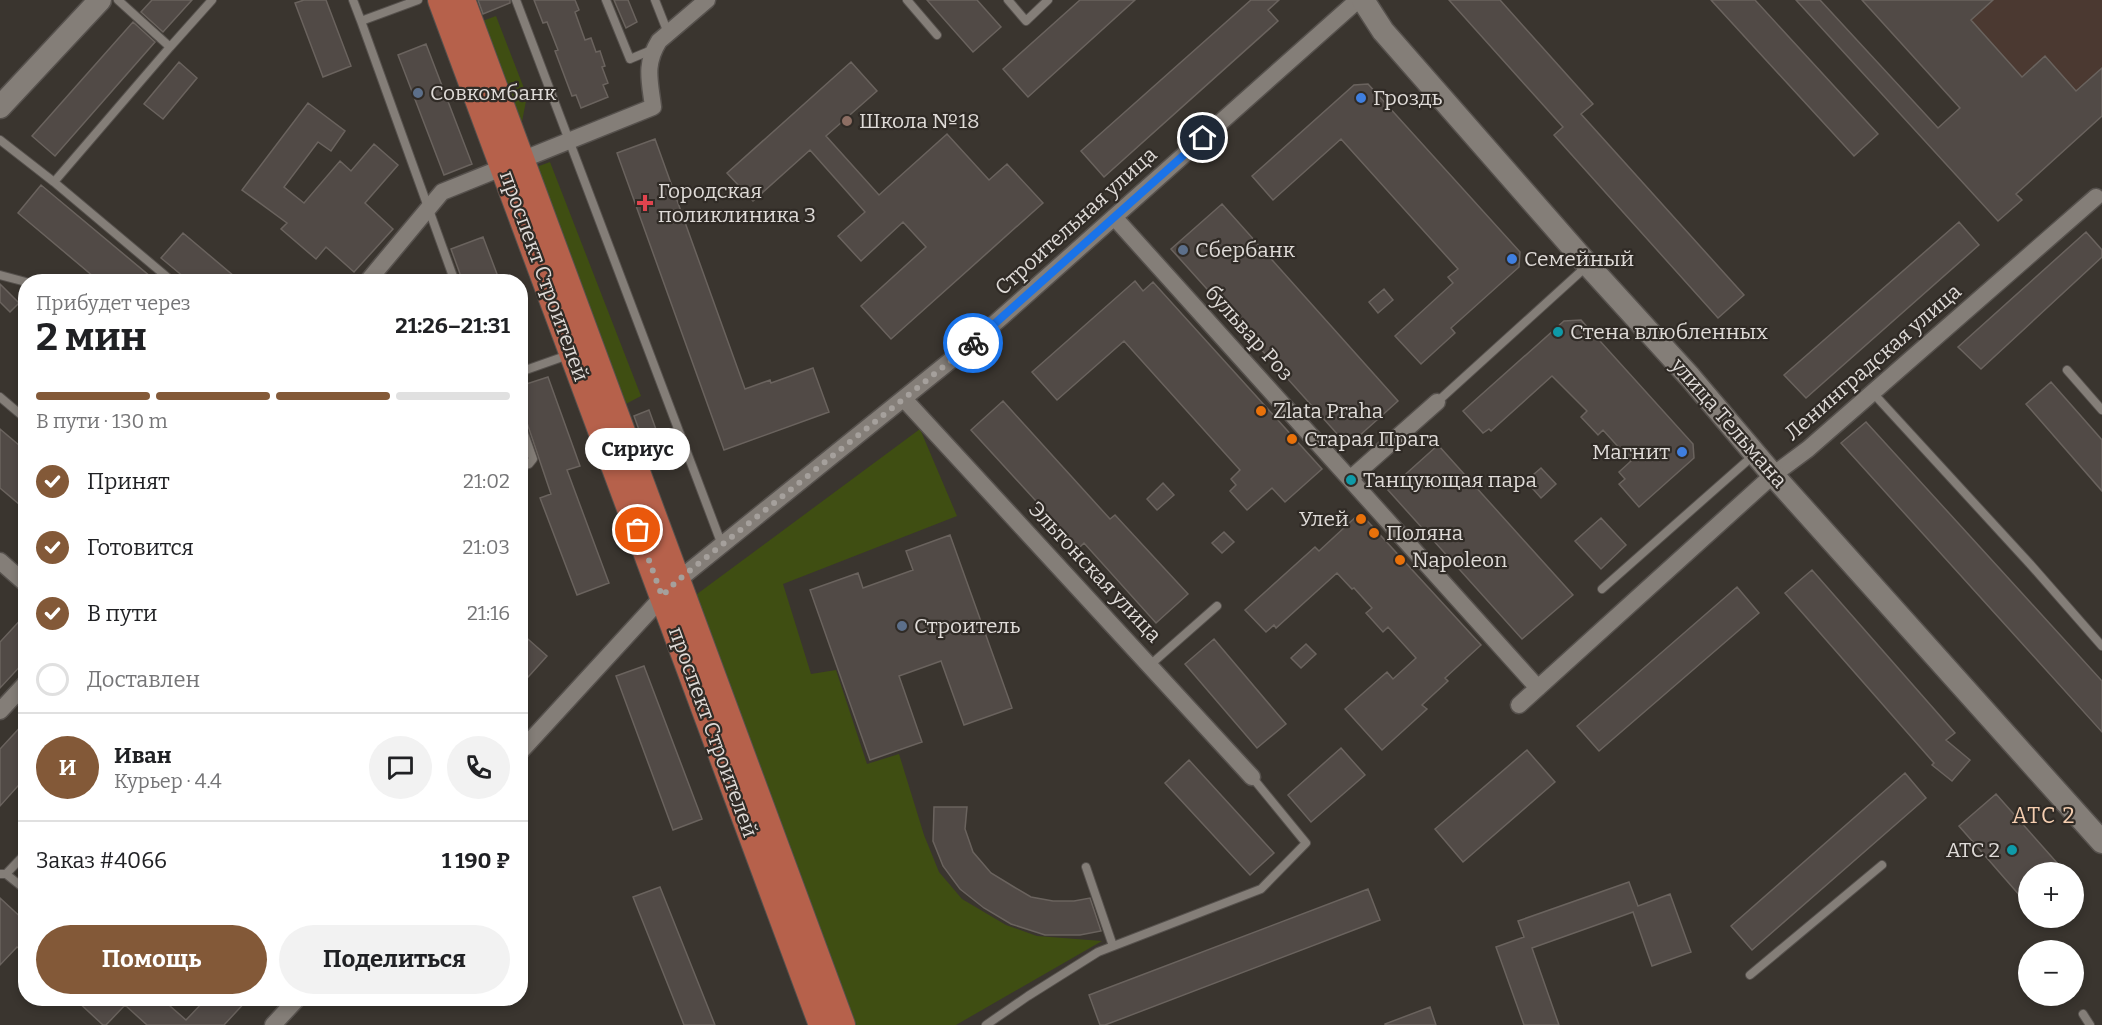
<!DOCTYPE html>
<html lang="ru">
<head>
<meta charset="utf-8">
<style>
	:root { --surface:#fff; --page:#f2f2f2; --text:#202124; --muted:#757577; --line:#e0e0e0; --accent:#835938 }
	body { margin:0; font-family:Bitter,serif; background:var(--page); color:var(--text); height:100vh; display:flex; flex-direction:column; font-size:22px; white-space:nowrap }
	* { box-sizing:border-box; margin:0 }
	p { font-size:20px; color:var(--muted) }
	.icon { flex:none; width:33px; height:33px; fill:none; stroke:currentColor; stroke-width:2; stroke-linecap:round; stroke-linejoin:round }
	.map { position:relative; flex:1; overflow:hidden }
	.sheet { position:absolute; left:18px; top:274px; width:510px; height:732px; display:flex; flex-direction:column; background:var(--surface); border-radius:24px; box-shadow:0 3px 9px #0003 }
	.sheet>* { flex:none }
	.controls { position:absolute; left:2018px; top:862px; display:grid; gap:12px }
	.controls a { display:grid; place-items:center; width:66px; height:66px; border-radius:50%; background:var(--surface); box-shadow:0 3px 9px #0003; font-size:30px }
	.pin { position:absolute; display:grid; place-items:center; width:51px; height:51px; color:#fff; margin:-26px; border:3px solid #fff; border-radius:50%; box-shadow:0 2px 6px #0007 }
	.courier { position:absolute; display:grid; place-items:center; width:60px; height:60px; margin:-30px; border:4px solid #1a73e8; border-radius:50%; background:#fff; color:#222; box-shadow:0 2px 8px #0007 }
	.bubble { position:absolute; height:42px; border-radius:21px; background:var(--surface); box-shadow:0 3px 9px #0003; font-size:20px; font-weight:700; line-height:42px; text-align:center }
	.overview em { font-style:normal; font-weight:700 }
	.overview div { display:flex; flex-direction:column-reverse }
	.overview { display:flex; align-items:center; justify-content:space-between; height:102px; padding:0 18px }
	h1 { font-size:39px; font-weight:700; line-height:45px }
	.bar { display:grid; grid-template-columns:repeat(4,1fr); gap:9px 6px; align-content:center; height:72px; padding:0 18px }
	.bar i { height:8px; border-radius:4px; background:var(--line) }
	.bar .active { background:var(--accent) }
	.bar p { grid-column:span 4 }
	.line { display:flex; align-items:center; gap:15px; padding:0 18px; border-top:2px solid var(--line) }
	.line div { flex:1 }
	.round { display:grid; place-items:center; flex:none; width:63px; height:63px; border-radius:32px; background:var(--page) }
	ol { padding:0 18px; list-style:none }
	li { display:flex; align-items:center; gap:18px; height:66px }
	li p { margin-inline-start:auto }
	li .icon { padding:6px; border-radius:50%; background:var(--accent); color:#fff; stroke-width:4 }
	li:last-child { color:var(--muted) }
	li i { width:33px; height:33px; border:3px solid var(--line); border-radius:50% }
	.primary-button { display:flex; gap:12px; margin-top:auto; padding:12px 18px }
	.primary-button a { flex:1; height:69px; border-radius:36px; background:var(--accent); color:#fff; font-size:24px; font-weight:700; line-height:69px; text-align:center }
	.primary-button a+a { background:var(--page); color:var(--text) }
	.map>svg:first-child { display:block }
	.industrial { fill:#4b3931 }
	.green { fill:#3f4e12 }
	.building { fill:#514a46; stroke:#6a635e; stroke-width:1.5 }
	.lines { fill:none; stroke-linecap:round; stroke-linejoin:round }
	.lane-casing { stroke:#56514d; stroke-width:10 }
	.street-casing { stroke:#56514d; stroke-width:19 }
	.secondary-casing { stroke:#56514d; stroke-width:25 }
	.primary-casing { stroke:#56514d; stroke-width:28 }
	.lane { stroke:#847e78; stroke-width:8 }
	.street { stroke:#847e78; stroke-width:16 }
	.secondary { stroke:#847e78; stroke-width:22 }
	.primary { stroke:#b6614b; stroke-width:26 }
	.done { stroke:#a5a09c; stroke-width:6; stroke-dasharray:0 10.8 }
	.route { stroke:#1a73e8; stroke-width:8 }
	.service-dot { fill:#5c6f8a; stroke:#302b26; stroke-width:2 }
	.shop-dot { fill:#3f7fe0; stroke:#302b26; stroke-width:2 }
	.education-dot { fill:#8d6e63; stroke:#302b26; stroke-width:2 }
	.health-dot { fill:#e0444e; stroke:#302b26; stroke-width:2 }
	.culture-dot { fill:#0f9aa8; stroke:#302b26; stroke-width:2 }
	.food-dot { fill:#e8710a; stroke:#302b26; stroke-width:2 }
	.labels { text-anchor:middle; stroke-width:4.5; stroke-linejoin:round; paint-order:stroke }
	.poi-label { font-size:21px; fill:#dedad7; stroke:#302b26; text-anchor:start }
	.street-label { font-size:21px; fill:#dedad7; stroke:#302b26 }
	.neighbourhood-label { font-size:22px; letter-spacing:1.5px; fill:#f5ceb0; stroke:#302b26 }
</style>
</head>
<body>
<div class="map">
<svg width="2102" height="1025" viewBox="0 0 2102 1025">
	<rect width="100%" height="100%" fill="#3a352f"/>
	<path class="industrial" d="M1862 0H2102V116L2028 183Z"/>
	<path class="green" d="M496 16 527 96 519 137 477 23Z
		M550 162 641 396 622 406 531 169Z
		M920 429 957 516 783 584 811 674 836 670 867 764 899 754 924 835 939 872 962 899 1006 925 1037 936 1102 941 956 1025H854L693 597Z"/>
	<path class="building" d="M152 0H192L163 32 141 12Z
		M304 0H326L351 66 323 77 295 3Z
		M478 0H510V3L483 14Z
		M534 0H575L579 10 575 12 585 40 591 38 596 52 600 51 605 66 602 67 608 83 603 85 608 97 581 108 576 95 572 96 555 51 558 50 547 22 543 23Z
		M614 0H628L637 22 626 28Z
		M927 0H977L1001 27 973 52Z
		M1080 0H1135L1028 97 1003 69Z
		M1251 0H1279L1268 10 1278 21 1104 177 1081 151Z
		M1449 0H1500L1593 104 1581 114 1744 295 1718 318 1554 135 1563 127Z
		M1711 0H1755L1878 134 1854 156Z
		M1796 0H1820L1938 128 1960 108 1862 0H1993L1971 20 2022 77 2045 56 2076 91 2102 68V116L2016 194 2022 200 1998 221Z
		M133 22 155 42 55 156 32 136Z
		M426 44 472 164 444 175 398 55Z
		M179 62 197 78 163 119 144 104Z
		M851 62 877 91 826 136 879 195 947 134 989 180 1007 164 1043 203 891 339 861 306 926 247 903 222 861 261 838 236 865 212 810 150 753 201 727 173Z
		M1368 84 1520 252 1519 267 1451 328 1455 333 1421 364 1395 336 1453 283 1448 277 1458 269 1341 139 1273 200 1252 176 1354 85Z
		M308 103 345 131 331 151 318 142 284 187 304 203 340 161 351 171 374 144 398 165 365 203 393 229 354 272 326 247 316 259 281 229 287 223 242 190Z
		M655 139 745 389 770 380 771 383 813 368 829 412 724 450 617 153Z
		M41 185 157 282H100L18 213Z
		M1222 204 1398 401 1348 446 1171 249Z
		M1959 222 1979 245 1806 398 1784 375Z
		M2086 232 2102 250V257L1981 369 1958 347Z
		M183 233 241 282H190L161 258Z
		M483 237 500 282H463L451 249Z
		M1135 281 1143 291 1153 282 1322 469 1285 502 1272 488 1247 510 1230 491 1236 485 1231 479 1240 470 1124 341 1057 400 1032 372Z
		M0 284 19 303 10 312 0 302Z
		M1384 289 1393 300 1378 313 1369 302Z
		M1581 320 1693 444 1694 458 1639 507 1619 484 1625 479 1619 472 1631 461 1603 430 1598 435 1581 417 1587 411 1552 376 1491 431 1489 429 1483 433 1463 411 1564 321Z
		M548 377 580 466 567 470 609 583 577 595 540 498 551 494 526 420 520 416V386Z
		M2051 382 2102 440V491L2026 404Z
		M1003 401 1110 519 1115 515 1188 594 1156 623 1084 543 1079 548 971 430Z
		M649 410 662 446 647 452 634 416Z
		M1866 422 2102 681V732L1841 443Z
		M0 429 26 451V510L0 488Z
		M1438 445 1573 595 1522 639 1388 490Z
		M1541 468 1556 484 1541 498 1526 481Z
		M1163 483 1174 495 1157 510 1147 499Z
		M1360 513 1481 645 1445 678 1448 681 1422 705 1427 709 1382 750 1345 709 1387 672 1393 679 1416 658 1388 627 1383 632 1366 613 1372 608 1354 588 1352 589 1337 573 1276 628 1274 625 1266 632 1245 610 1315 547 1319 551Z
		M1601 518 1626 545 1601 569 1575 541Z
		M1224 532 1234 542 1222 553 1212 543Z
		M950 535 1012 708 964 725 941 661 899 676 922 742 870 760 810 590 858 573 863 588 913 570 906 551Z
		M1812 570 1955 733 1946 740 1970 760 1952 781 1932 765 1934 763 1785 593Z
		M1737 587 1759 613 1599 751 1577 726Z
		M26 614V660L0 688V642Z
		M520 632 547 656 520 686Z
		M1214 639 1286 724 1257 748 1185 664Z
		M1306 644 1316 654 1301 668 1291 658Z
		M644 666 702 819 673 830 616 676Z
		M26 721V777L0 806V749Z
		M1341 748 1365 775 1311 822 1288 795Z
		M1527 750 1555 782 1463 862 1435 829Z
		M1189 760 1274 853 1250 875 1165 783Z
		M1905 773 1926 798 1752 950 1731 926Z
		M1996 794 2066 873H2028V905L1959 826Z
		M934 807H967L965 829 973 852 991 873 1014 887 1031 897 1053 901H1074L1090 898 1101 931 1080 935H1045L1011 924 984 908 960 889 943 866 933 841Z
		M1629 882 1638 906 1670 894 1691 952 1652 966 1633 912 1532 948 1559 1025H1524L1496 947 1524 937 1518 921Z
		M660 887 715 1025H684L633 897Z
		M1368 889 1380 920 1105 1025H1100L1089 995Z
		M0 898 26 922V954L17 947 0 965Z
		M75 999H162L186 1020 206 999H248L224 1025H147L125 1005 106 1025H103Z
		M1430 1007 1436 1025H1385V1024Z"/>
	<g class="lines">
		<g class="lane-casing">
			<path id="lane" d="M118 0 170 47 212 0
				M353 0 361 21 418 0
				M516 0 722 545
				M606 0 630 59 654 49
				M655 0 668 33
				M907 0 937 35
				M1008 0 1026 21 1048 0
				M361 21 455 282
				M0 140 54 182 173 282
				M54 182 170 47
				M0 275 26 282
				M2067 370 2102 410
				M520 372 571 354
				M1873 393 2030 564 2102 646
				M0 397 26 419
				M1437 402 1588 265
				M520 422 533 459 529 464 520 467
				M1602 589 1755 454
				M1150 665 1217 606
				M1086 867 1113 946
				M0 874H6L26 853
				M6 874 26 890
				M1750 975 1882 865
				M2083 1014 2090 1025
				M986 1025 1028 996 1098 952 1261 889 1306 843 1252 777"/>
		</g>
		<g class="street-casing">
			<path id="street" d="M1114 217 1538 688
				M367 282 442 192 653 107C650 81 644 65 659 41L707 0
				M904 399 1252 777
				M1350 479 1437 402
				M0 561 26 584
				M1519 705 1773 475 1808 449 2096 197
				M0 711 26 683
				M520 752 677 581 976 340 1358 0
				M273 1025 297 999"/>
		</g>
		<g class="secondary-casing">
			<path id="secondary" d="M1363 0 1383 31 1588 265 1690 377 1773 475 2102 842
				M0 107 100 0"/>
		</g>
		<g class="primary-casing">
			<path id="primary" d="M441 0 822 1025
				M462 0 842 1025"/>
		</g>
		<use href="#lane" class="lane"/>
		<use href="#street" class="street"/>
		<use href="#secondary" class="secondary"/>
		<use href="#primary" class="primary"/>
	</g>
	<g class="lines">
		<path class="done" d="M638 530 662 596 677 581 973 343"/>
		<path class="route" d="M973 343 1203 138"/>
	</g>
	<g class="service-dot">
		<circle cx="418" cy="93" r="6"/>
		<circle cx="1183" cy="250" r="6"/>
		<circle cx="902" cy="626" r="6"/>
	</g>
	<g class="shop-dot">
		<circle cx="1361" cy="98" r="6"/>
		<circle cx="1512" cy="259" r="6"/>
		<circle cx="1682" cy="452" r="6"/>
	</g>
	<circle class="education-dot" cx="847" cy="121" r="6"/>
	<path class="health-dot" d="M642 194h6v6h6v6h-6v6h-6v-6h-6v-6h6z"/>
	<g class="culture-dot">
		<circle cx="1558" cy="332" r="6"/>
		<circle cx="1351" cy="480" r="6"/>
		<circle cx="2012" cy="850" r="6"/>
	</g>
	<g class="food-dot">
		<circle cx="1261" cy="411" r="6"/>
		<circle cx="1292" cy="439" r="6"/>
		<circle cx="1361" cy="519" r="6"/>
		<circle cx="1374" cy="533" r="6"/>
		<circle cx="1400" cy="560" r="6"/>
	</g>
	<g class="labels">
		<g class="poi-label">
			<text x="430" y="100">Совкомбанк</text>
			<text x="1373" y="105">Гроздь</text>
			<text x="859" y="128">Школа №18</text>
			<text x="658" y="198">Городская<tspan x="658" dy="24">поликлиника 3</tspan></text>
			<text x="1195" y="257">Сбербанк</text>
			<text x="1524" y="266">Семейный</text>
			<text x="1570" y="339">Стена влюбленных</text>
			<text x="1273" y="418">Zlata Praha</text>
			<text x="1304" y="446">Старая Прага</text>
			<text x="1670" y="459" text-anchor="end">Магнит</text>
			<text x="1363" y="487">Танцующая пара</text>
			<text x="1349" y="526" text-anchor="end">Улей</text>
			<text x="1386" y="540">Поляна</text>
			<text x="1412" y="567">Napoleon</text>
			<text x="914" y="633">Строитель</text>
			<text x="2000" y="857" text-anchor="end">АТС 2</text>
		</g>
		<g class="street-label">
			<text transform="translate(1076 221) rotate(-42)" y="7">Строительная улица</text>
			<text transform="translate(544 276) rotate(70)" y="7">проспект Строителей</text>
			<text transform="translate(1249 333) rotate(48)" y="7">бульвар Роз</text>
			<text transform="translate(1873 362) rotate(-41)" y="7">Ленинградская улица</text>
			<text transform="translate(1729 423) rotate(49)" y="7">улица Тельмана</text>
			<text transform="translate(1095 572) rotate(47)" y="7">Эльтонская улица</text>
			<text transform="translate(713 732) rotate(70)" y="7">проспект Строителей</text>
		</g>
		<g class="neighbourhood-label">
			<text x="2044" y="823">АТС 2</text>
		</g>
	</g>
</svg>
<div class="controls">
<a>+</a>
<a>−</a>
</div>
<div class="pin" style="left:638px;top:530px;background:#ea580c"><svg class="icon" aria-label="bag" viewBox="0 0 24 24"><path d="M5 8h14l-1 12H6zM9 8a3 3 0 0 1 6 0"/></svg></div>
<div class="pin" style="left:1203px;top:138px;background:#1f2937"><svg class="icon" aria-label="home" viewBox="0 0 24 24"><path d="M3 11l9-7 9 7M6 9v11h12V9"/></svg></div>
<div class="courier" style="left:973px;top:343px"><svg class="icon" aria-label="bike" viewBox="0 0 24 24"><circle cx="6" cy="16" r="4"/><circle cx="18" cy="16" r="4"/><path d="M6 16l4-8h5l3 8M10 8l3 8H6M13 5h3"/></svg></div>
<div class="bubble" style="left:585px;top:428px;width:105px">Сириус</div>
<section class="sheet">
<div class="overview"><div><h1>2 мин</h1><p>Прибудет через</p></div><em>21:26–21:31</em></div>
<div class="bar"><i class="active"></i><i class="active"></i><i class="active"></i><i></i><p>В пути · 130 m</p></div>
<ol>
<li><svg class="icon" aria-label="check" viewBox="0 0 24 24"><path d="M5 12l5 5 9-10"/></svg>Принят<p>21:02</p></li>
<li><svg class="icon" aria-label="check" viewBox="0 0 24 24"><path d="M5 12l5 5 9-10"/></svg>Готовится<p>21:03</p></li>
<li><svg class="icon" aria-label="check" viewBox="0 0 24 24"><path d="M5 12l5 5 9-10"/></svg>В пути<p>21:16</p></li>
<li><i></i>Доставлен</li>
</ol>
<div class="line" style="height:108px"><b class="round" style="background:var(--accent);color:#fff">И</b><div><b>Иван</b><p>Курьер · 4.4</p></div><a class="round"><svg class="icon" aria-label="chat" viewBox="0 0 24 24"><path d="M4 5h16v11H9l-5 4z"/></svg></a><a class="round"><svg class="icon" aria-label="phone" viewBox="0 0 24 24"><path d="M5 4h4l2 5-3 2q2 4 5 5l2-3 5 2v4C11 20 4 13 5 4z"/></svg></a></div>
<div class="line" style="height:78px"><div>Заказ #4066</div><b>1 190 ₽</b></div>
<div class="primary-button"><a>Помощь</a><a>Поделиться</a></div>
</section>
</div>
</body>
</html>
